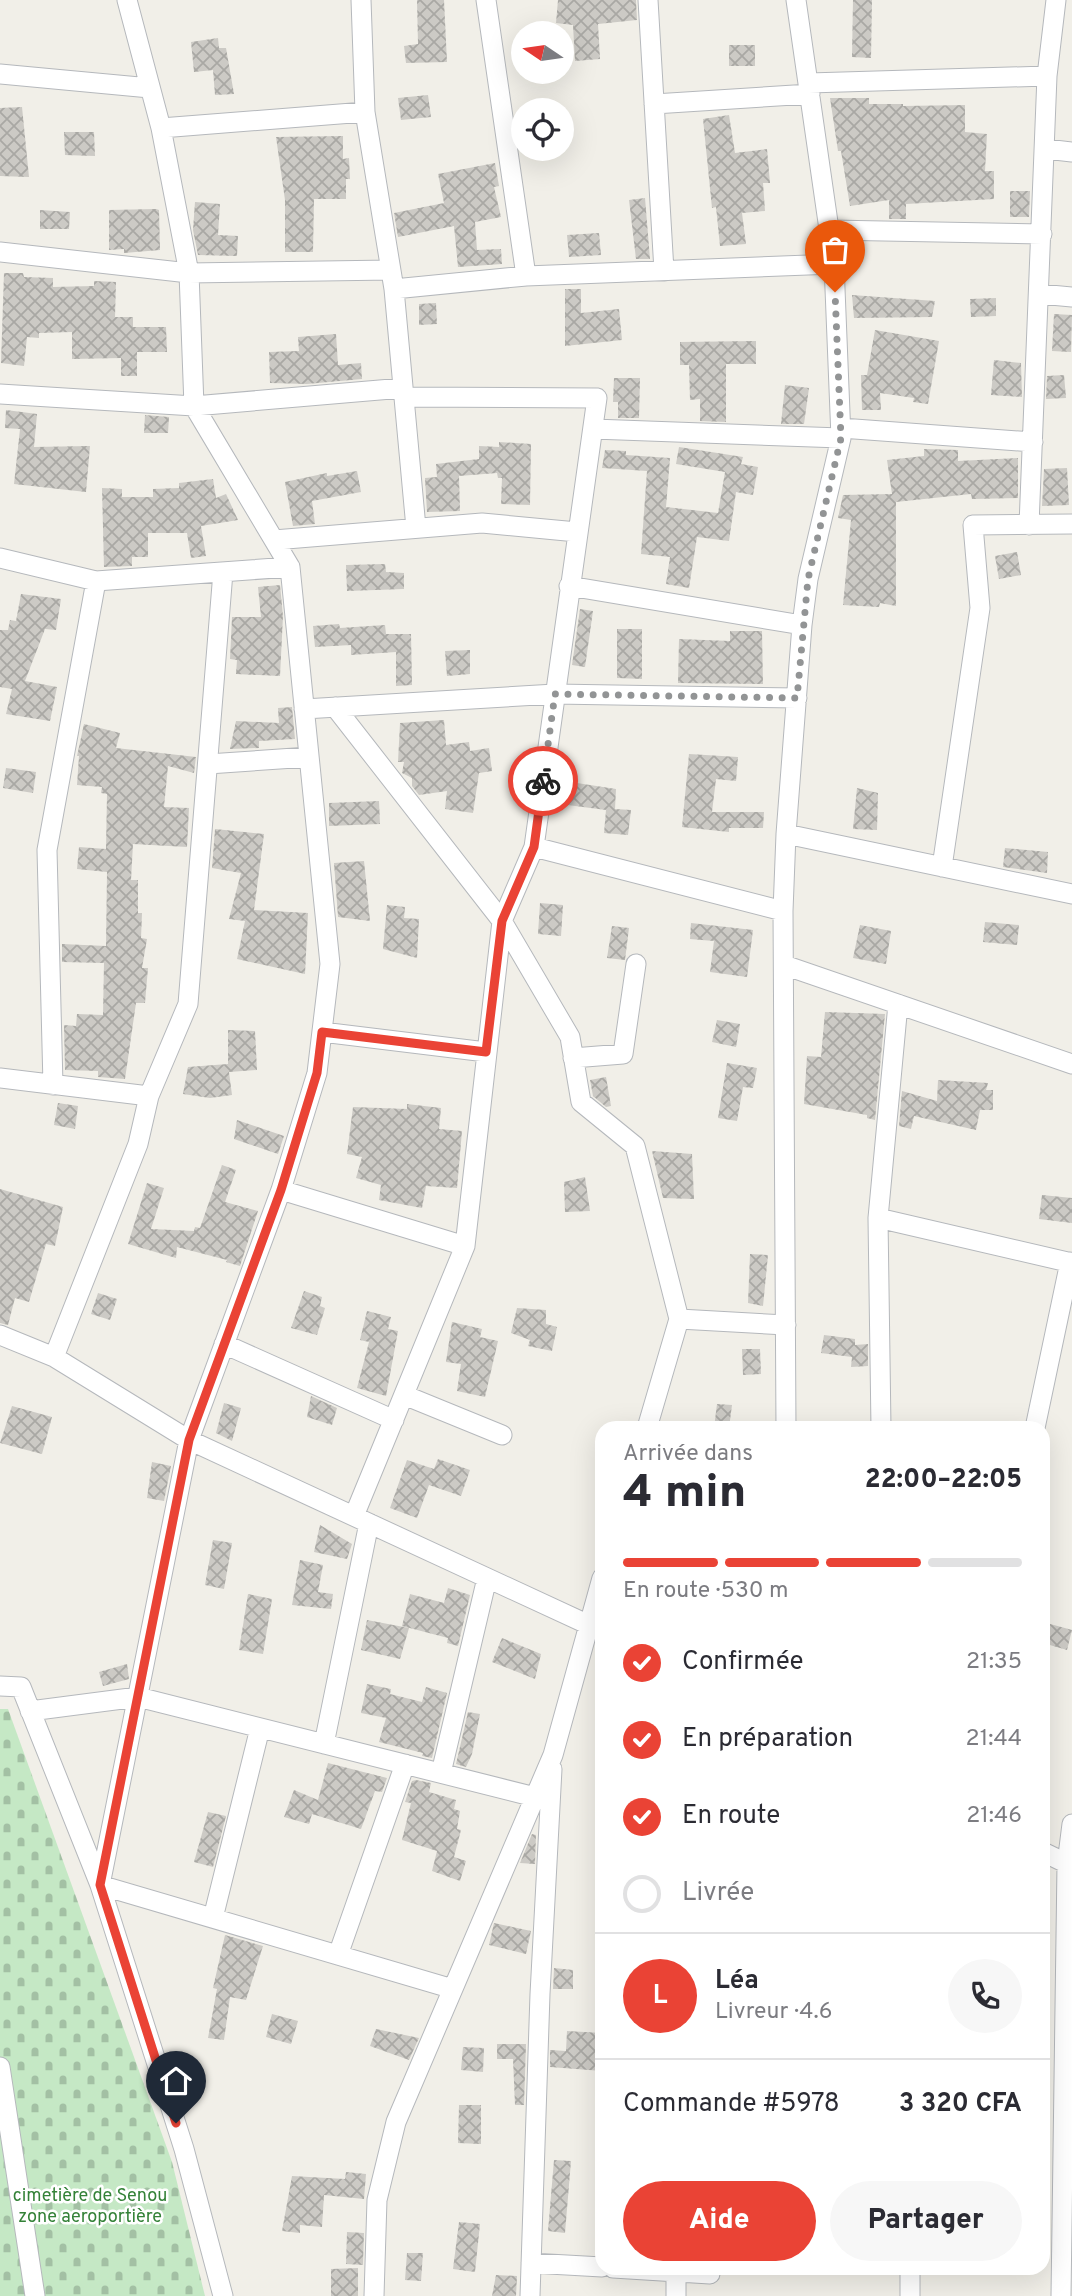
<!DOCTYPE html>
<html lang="fr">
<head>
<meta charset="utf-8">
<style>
	:root { --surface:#fff; --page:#f7f7f7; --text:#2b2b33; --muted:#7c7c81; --line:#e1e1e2; --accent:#ea4335 }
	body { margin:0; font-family:Overpass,sans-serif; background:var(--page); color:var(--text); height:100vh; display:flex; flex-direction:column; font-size:26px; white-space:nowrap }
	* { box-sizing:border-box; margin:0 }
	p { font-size:23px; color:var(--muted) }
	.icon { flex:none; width:38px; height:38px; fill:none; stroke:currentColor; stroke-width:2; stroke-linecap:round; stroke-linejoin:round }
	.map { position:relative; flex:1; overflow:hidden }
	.side { position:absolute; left:595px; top:1421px; width:455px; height:854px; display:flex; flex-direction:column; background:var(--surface); border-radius:21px; box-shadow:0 7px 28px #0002 }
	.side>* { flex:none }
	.needle { width:46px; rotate:283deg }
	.buttons { position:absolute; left:511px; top:21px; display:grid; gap:14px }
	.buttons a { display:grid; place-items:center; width:63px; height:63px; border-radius:50%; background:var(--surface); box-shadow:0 7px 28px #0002; font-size:35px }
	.pin { position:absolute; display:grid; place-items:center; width:60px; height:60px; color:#fff; margin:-72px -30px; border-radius:50% 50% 50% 0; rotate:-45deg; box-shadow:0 0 7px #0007 }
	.pin .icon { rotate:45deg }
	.courier { position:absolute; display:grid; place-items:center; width:70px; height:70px; margin:-35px; border:5px solid #ea4335; border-radius:50%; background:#fff; color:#222; box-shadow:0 2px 9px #0007 }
	.headline em { font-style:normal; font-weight:800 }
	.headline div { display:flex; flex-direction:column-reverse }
	.headline { display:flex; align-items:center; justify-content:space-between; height:119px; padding:0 28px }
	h1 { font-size:46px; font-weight:800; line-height:52px }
	.bar { display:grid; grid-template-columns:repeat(4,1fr); gap:10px 7px; align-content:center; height:84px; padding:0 28px }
	.bar i { height:9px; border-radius:5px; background:var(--line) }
	.bar .active { background:var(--accent) }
	.bar p { grid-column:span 4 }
	.line { display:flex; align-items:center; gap:18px; padding:0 28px; border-top:2px solid var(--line) }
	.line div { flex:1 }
	.round { display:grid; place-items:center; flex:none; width:74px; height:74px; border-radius:37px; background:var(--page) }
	ol { padding:0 28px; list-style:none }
	li { display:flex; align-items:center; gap:21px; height:77px }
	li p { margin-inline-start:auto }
	li .icon { padding:7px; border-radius:50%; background:var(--accent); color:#fff; stroke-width:4 }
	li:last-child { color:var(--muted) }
	li i { width:38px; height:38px; border:4px solid var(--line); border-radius:50% }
	.primary-button { display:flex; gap:14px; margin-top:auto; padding:14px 28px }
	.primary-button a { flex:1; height:80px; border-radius:42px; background:var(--accent); color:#fff; font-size:28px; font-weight:800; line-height:80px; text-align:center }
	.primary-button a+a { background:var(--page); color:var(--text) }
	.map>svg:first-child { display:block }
	.cemetery { fill:url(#cemetery-stones) }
	.building { fill:url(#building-cross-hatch) }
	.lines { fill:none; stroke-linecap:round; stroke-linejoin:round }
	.minor-casing { stroke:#b5b8bc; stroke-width:21 }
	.minor { stroke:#fff; stroke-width:19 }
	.done { stroke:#929495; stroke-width:7; stroke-dasharray:0 12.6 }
	.route { stroke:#ea4335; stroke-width:9 }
	.labels { text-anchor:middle; stroke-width:5; stroke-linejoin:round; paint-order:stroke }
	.park-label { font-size:18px; fill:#348238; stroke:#fff }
</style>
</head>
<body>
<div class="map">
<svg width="1072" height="2296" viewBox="0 0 1072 2296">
	<defs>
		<pattern id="cemetery-stones" width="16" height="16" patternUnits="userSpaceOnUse" patternTransform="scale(1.75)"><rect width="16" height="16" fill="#c5e8c5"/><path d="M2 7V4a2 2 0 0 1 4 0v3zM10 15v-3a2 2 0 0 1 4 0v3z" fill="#a3c0a4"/></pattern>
		<pattern id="building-cross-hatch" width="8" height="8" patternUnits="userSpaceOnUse" patternTransform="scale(1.75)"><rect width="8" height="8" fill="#cccac5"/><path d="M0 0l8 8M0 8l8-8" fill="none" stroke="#a9a8a4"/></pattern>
	</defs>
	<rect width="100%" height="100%" fill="#f1efe8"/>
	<path class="cemetery" d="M0 1709H8L172 2162 205 2296H0Z"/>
	<path class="building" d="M417 0H444L447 62 406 63 404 46 418 44Z
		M558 0H636L637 20 598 24 600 59 575 61 573 25 556 23Z
		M853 0H872L871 58 852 57Z
		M218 38 219 48H226L234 94 215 95 213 70 194 72 191 42Z
		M729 45H755V66H729Z
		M428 95 431 117 401 120 398 98Z
		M830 98H869V104H903V106L965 105V132L987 134 985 171H994V199L906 204V219H889V200L850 206 841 151H838Z
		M22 107 29 177 0 176V108Z
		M729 115 735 153 767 149 770 183H763L765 211 742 213 746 244 720 246 716 207 712 208 703 119Z
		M64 132H94L95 156 65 155Z
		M343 136V159L349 158 350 179H346V199H314L313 252H285V200L276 137Z
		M495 163 499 186 494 187 501 217 475 222 477 250 501 249 502 264 458 267 454 226 398 237 394 213 444 203 438 174Z
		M1010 191H1030L1029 217H1010Z
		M645 198 650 259H636L629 200Z
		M195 202 220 204 218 235 238 236 237 256 198 255 193 230Z
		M156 209 159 210 160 250 124 253V249L109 250V210Z
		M40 210 70 212 69 229H40Z
		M599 233 601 255 569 257 567 235Z
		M4 273H23L24 277 53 278V287L94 286V281L116 282 115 317H133V327H166L167 352H137V376H121V358L72 359V332L39 333V338L27 337 24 366 1 363Z
		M565 289H581V313L619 309 622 340 565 346Z
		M852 295 935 301 932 317 854 318Z
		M996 298V316L971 317 970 299Z
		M436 303 437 324 419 325V304Z
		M1054 314 1072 315 1071 352 1052 351Z
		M875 330 939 341 928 404 913 402 914 398 880 393 881 410H862L861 375H867Z
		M336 334 338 365 361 363 362 379 307 384 270 383 269 352 299 351 298 337Z
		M756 341V364H726V422L700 421V399L690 400 689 365H680V342Z
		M994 360 1021 363 1022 397 991 395Z
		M1064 375 1066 398 1046 399 1047 376Z
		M614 378H640L639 418H618V402H613Z
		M785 385 809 388 804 424H781Z
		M6 410 37 414 34 447 90 446 86 492 14 484 20 429 5 428Z
		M145 415 169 417 168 433H144Z
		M499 442 531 444 530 505 501 504 502 478H498L497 473 459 476 460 511 427 512 425 478 437 477 436 464 479 459V446L499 447Z
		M679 447 743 457 741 464 758 467 753 495 736 492 729 541 697 537 689 588 666 584 670 557 641 554 647 471 602 468 605 450 626 451V455L670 458 666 507 718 513 725 472 676 464Z
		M924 449 958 450V461L1018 458V498L972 499 971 494 896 502V606L880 603 879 607 843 605 851 520 838 518 843 495 892 494 887 460 924 456Z
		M1067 468 1069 505 1042 506 1044 469Z
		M357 471 361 492 312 501 315 524 293 526 285 482 327 473V476Z
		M213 479 216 498 226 494 238 520 201 526 206 556 191 558 187 533H148V557H132V566L104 567 102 488 122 489V497H153V489L179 488V483Z
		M1017 552 1021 575 999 579 995 556Z
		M385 564 386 572 404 573V589L347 591 346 565Z
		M280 585 283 616 280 676 236 674 237 660 230 659 232 617H261L258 587Z
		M21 594 61 599 56 630 45 629 25 681 57 687 50 721 6 714 12 689 0 687V630H8L10 620 16 621Z
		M580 609 593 611 585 667 572 665Z
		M339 624 340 628 385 625 386 634H411L412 685 396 686V652L351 655V645L315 647 313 626Z
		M617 629H642V679L617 678Z
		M730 631H762L763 684 678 683 679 639 730 641Z
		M470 650V674L447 676 445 651Z
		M292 707 295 739 259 741V748L230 749 236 721 279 723 278 708Z
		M444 720 446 745 469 742 470 751 489 748 492 771 479 773 473 813 445 809 447 791 419 795 412 786V778L402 773 404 762H398L400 723Z
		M84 724 120 733 116 748 196 757 194 773 168 766 164 807 189 808 187 847 133 844 131 880H138V913H142L141 938 147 939 142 968H148L145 1003H136L125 1079 98 1077V1071L65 1070 64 1025 76 1026 77 1014 103 1015 104 963 62 962V944L106 946 107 872 77 869 79 847 106 849 107 794 101 793 102 787 77 785 79 756H77Z
		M689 754 738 757 736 781 716 779 712 812H764L763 828H729V832L682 827Z
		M6 768 36 772 33 793 3 788Z
		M564 781 616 789 615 809 631 810 628 835 604 833 606 810 560 804Z
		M857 788 878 793 877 830 853 829Z
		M379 801 380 824 329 826V803Z
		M215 829 264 834 254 910 308 913 305 974 237 959 245 921 229 919 241 873 212 868Z
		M1005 848 1048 852 1047 873 1003 867Z
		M364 861 370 921 338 917 334 863Z
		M540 903 563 905 561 936 538 934Z
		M387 905 405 907 404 918 419 919 417 958 383 949Z
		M985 922 1019 925 1017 945 983 942Z
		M691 923 753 930 747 977 710 972 714 941 690 939Z
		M860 925 891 931 886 964 853 958Z
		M612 926 629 928 625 960 607 958Z
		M825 1012 885 1014 875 1120 867 1118V1115L804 1104 807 1056 821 1057Z
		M717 1020 740 1024 736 1047 712 1042Z
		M228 1030 255 1031 257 1070 229 1072 232 1095 210 1098 183 1094 188 1067 228 1064Z
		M727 1063 757 1068 753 1088 743 1087 737 1121 718 1118Z
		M606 1077 611 1106 606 1107 593 1096 590 1080Z
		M938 1080 988 1083 986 1090H993V1110H980L976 1130 914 1116 911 1129 899 1126 902 1091 937 1101Z
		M58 1103 78 1106 75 1129 54 1125Z
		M407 1104 441 1108 439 1129 462 1131 457 1188 426 1186 422 1208 379 1200 381 1185 356 1178 362 1157 347 1154 353 1107 407 1109Z
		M237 1120 284 1136 278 1154 234 1139Z
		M652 1151 692 1154 694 1199 663 1198Z
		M222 1165 236 1170 225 1202 258 1211 240 1266 226 1262 227 1260 177 1247 176 1258 128 1244 147 1183 164 1188 151 1229 194 1231 195 1227 200 1228Z
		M585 1177 590 1211 565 1212 564 1182Z
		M0 1189 63 1207 55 1246 46 1244 29 1302 15 1298 8 1325 0 1323Z
		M1042 1195 1072 1198V1223L1039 1219Z
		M750 1254 768 1255 763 1306 748 1303Z
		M304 1291 322 1297 320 1306 325 1308 317 1335 291 1328Z
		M98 1293 117 1299 110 1320 91 1314Z
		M517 1308 546 1310V1324L557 1327 552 1351 528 1346 530 1340 511 1333Z
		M367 1311 391 1317 388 1329 398 1331 386 1396 357 1388 369 1342 360 1340Z
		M452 1322 482 1329 480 1337 498 1341 485 1397 457 1391 461 1364 446 1362Z
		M824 1335 855 1339V1345L868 1344V1366L851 1367 852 1357 821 1353Z
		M742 1349H760L761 1374 743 1375Z
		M311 1396 337 1408 332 1425 307 1417Z
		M224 1403 241 1408 232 1441 216 1433Z
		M717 1404 732 1405 729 1428H714Z
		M12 1406 52 1417 42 1454 0 1443Z
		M438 1459 470 1470 461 1496 429 1485 417 1518 390 1508 407 1460 434 1469Z
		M152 1462 171 1466 164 1501 147 1498Z
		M320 1525 352 1544 347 1559 314 1552Z
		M213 1540 232 1543 224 1589 205 1585Z
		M300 1560 323 1565 318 1592 333 1594 331 1609 292 1605Z
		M448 1588 470 1595 458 1646 447 1643 448 1638 402 1626 410 1594 444 1603Z
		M248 1594 272 1599 263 1654 239 1650Z
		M367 1620 409 1628 400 1659 361 1650Z
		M1043 1622 1072 1630 1067 1650 1043 1643Z
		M502 1638 541 1654 535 1679 492 1662Z
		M127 1664 129 1679 103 1686 99 1672Z
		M367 1684 391 1689 390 1694 422 1702 426 1687 447 1693 432 1758 422 1756 423 1753 379 1742 386 1718 361 1713Z
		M468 1712 480 1714 472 1754 466 1767 456 1764Z
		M328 1763 387 1778 382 1792 375 1791 361 1829 312 1814 309 1824 284 1817 294 1790 318 1800Z
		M416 1780 431 1783 429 1792 456 1800 454 1809 460 1811 457 1829 461 1830 454 1857 466 1861 460 1881 432 1871 437 1851 402 1840 411 1803 405 1802 412 1781Z
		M208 1812 226 1816 213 1867 194 1862Z
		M532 1834 536 1835 535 1864 520 1863Z
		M494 1923 531 1931 526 1954 489 1945Z
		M225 1935 263 1946 246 2000 230 1997 224 2040 208 2038 217 1989 213 1988Z
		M554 1968 573 1970V1989H553Z
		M272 2014 298 2021 291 2044 266 2037Z
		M376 2029 419 2038 409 2060 370 2046Z
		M567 2031 602 2033V2071L550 2067V2050L566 2051Z
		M497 2044H526L524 2105H515L513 2059H497Z
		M463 2047 484 2048 483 2072 461 2070Z
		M459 2105H481V2144L458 2143Z
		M554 2160 571 2161 565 2233 548 2231Z
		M346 2172 366 2174 364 2199 324 2195 322 2227 300 2225V2233L282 2231 292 2176 345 2179Z
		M459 2222 480 2224 475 2272 453 2269Z
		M347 2232 364 2233 363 2265 346 2264Z
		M407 2253H423L421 2281 405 2280Z
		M358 2268V2296H331V2269Z
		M496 2275 517 2276 516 2296H492Z"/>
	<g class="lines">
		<g class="minor-casing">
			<path id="minor" d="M127 0 161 128 189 273 194 406 290 567 330 964 317 1073 281 1190 189 1440 100 1885 453 1989
				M361 0 365 112 394 289 526 276 834 264
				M486 0 526 276
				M648 0 664 271
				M0 74 150 88
				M809 83 1047 76 1056 0
				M654 104 810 94
				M161 128 365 112
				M1046 149 1072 152
				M830 230 1042 234
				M0 252 189 273 391 270
				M394 289 416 528
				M1040 294 1072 297
				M0 394 194 406 403 388
				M841 428 1033 442
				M593 429 841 438
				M1029 525 1047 76
				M274 540 482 523 577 532
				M0 558 96 581 290 567
				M569 586 802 625
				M335 707 502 921 570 1037 581 1102 635 1146 679 1319 647 1428
				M304 709 555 694 797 698
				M208 764 309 757
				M786 834 1072 894
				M534 847 783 911
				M942 867 980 608 973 525 1072 524
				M784 965 1072 1064
				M322 1032 486 1052
				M573 1058 623 1054 636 964
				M0 1078 149 1096 138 1144 54 1357
				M53 1085 47 850 96 581
				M149 1096 188 1004 223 572
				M281 1190 465 1246
				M878 1218 1072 1263
				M679 1319 786 1325
				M0 1335 54 1357 189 1440 602 1631
				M224 1344 394 1420
				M404 1395 502 1435
				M786 1428 783 911 786 834 802 625 808 579 841 438 834 264 796 0
				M881 1428 878 1218 898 1004
				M1035 1428 1070 1262
				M354 1516 465 1246 502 921 534 847 597 398 404 397
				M0 1686 21 1687 100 1885 184 2149 223 2296
				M30 1711 138 1697 535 1797 553 1755 602 1578
				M324 1744 369 1523
				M441 1773 487 1578
				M1043 1852 1072 1866
				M213 1918 260 1728
				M338 1955 405 1764
				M0 2067 35 2296
				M531 2263 602 2267
				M613 2268 710 2274V2268
				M910 2268V2296
				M374 2296 377 2200 396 2122 535 1797
				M530 2296 540 1994 552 1769
				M676 2296V2272
				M1061 2296 1067 1864 1072 1824"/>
		</g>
		<use href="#minor" class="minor"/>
	</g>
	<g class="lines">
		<path class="done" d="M543 781 555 694 797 698 808 579 841 438 835 292"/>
		<path class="route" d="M176 2123 100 1885 189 1440 281 1190 317 1073 322 1032 486 1052 502 921 534 847 543 781"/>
	</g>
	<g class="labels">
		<g class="park-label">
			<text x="90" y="2201">cimetière de Senou<tspan x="90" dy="21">zone aeroportière</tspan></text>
		</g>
	</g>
</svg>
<div class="buttons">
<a><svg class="needle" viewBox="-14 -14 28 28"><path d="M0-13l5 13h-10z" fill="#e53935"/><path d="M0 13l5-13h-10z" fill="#7c7c81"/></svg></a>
<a><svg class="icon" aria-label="locate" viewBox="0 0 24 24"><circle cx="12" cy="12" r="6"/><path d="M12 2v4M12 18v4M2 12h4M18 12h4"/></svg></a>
</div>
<div class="pin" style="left:835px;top:292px;background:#ea580c"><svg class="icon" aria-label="bag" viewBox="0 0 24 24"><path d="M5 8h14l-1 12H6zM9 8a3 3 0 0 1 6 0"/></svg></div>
<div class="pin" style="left:176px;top:2123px;background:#1f2937"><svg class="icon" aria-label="home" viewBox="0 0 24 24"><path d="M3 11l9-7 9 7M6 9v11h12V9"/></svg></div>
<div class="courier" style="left:543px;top:781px"><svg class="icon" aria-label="bike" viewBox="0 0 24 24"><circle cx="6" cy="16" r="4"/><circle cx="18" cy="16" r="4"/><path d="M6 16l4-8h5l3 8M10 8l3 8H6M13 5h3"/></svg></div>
<section class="side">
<div class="headline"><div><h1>4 min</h1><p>Arrivée dans</p></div><em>22:00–22:05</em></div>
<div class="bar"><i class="active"></i><i class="active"></i><i class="active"></i><i></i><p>En route · 530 m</p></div>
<ol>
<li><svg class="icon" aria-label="check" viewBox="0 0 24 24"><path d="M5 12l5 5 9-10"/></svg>Confirmée<p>21:35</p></li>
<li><svg class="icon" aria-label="check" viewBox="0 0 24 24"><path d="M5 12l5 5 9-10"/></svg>En préparation<p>21:44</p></li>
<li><svg class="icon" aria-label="check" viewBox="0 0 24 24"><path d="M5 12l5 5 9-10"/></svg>En route<p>21:46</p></li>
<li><i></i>Livrée</li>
</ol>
<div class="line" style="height:126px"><b class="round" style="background:var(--accent);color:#fff">L</b><div><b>Léa</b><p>Livreur · 4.6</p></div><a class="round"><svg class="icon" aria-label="phone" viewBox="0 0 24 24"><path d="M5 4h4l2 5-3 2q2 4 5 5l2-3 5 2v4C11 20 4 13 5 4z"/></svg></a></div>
<div class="line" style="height:91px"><div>Commande #5978</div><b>3 320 CFA</b></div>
<div class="primary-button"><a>Aide</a><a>Partager</a></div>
</section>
</div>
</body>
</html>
